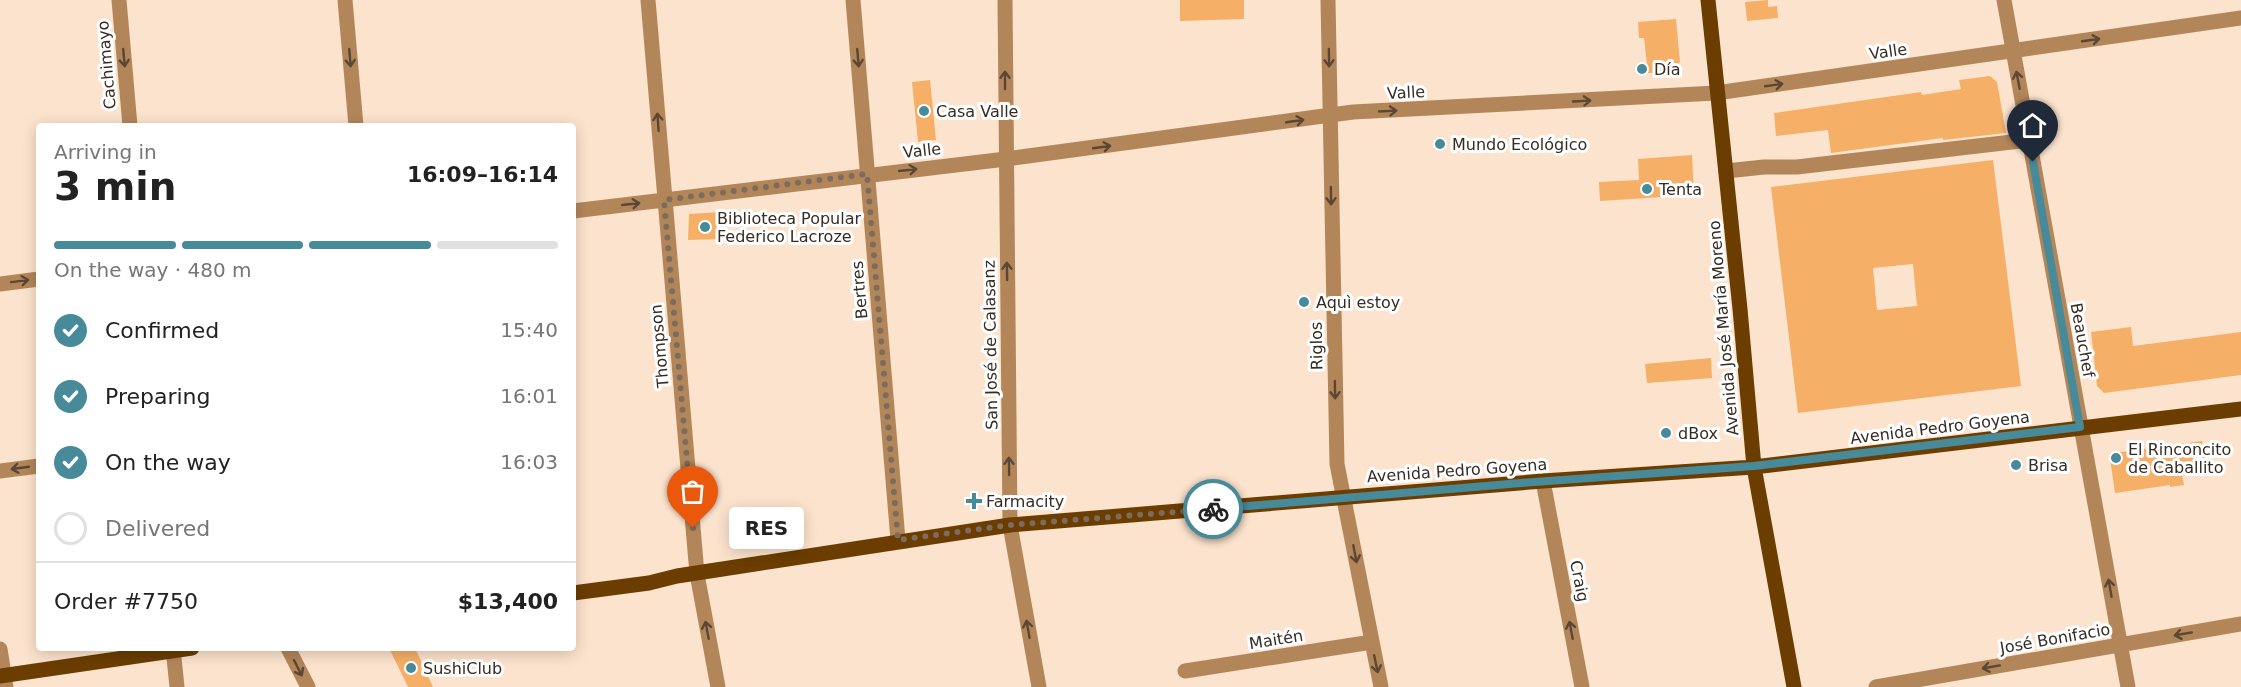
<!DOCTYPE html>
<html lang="en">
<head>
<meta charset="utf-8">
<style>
	:root { --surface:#fff; --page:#f6f6f6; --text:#222; --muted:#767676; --line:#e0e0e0; --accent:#478a9a }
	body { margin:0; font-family:"DejaVu Sans",sans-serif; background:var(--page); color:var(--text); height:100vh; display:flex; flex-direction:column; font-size:22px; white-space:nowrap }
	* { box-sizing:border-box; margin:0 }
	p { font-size:20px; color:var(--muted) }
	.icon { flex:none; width:33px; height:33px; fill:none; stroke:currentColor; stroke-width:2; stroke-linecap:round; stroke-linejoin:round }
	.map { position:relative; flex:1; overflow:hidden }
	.side { position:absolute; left:36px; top:123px; width:540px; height:528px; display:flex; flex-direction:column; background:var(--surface); border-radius:6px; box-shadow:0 3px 15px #0003 }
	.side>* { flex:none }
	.pin { position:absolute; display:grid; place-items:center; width:51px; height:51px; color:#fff; margin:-62px -26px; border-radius:50% 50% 50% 0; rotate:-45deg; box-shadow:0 0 6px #0007 }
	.pin .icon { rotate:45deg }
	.courier { position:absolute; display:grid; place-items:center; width:60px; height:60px; margin:-30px; border:4px solid #478a9a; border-radius:50%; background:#fff; color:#222; box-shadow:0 2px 8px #0007 }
	.bubble { position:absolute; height:42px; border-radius:6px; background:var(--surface); box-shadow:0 3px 15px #0003; font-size:20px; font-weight:700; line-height:42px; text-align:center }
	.head em { font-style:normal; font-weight:700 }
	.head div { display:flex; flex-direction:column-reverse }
	.head { display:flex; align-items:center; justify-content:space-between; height:102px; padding:0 18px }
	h1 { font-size:39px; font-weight:700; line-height:45px }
	.bar { display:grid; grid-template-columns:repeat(4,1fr); gap:9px 6px; align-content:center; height:72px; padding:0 18px }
	.bar i { height:8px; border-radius:4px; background:var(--line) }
	.bar .current { background:var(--accent) }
	.bar p { grid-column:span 4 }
	.line { display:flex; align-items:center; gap:15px; padding:0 18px; border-top:2px solid var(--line) }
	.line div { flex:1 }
	ol { padding:0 18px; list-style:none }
	li { display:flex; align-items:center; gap:18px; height:66px }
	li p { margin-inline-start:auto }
	li .icon { padding:6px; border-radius:50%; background:var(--accent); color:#fff; stroke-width:4 }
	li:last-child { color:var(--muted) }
	li i { width:33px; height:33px; border:3px solid var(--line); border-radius:50% }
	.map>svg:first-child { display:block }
	.building { fill:#f5af67; fill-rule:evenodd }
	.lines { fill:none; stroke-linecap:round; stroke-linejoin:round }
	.minor { stroke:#b3865a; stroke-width:15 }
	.major { stroke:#6b3d00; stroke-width:15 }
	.oneway { stroke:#5b4734 }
	.done { stroke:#7b6c5e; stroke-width:6; stroke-dasharray:0 10.8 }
	.route { stroke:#478a9a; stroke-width:8 }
	.poi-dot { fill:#478a9a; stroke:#fff; stroke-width:2 }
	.labels { text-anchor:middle; stroke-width:6; stroke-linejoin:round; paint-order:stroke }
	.street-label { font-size:16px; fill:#352c23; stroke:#fff }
	.poi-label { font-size:16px; fill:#352c23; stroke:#fff; text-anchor:start }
</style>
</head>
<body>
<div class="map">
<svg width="2241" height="687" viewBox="0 0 2241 687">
	<rect width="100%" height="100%" fill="#fce3cd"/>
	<path class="building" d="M1180 0H1244V19L1180 21Z
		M1768 0V7L1777 6 1778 18 1747 21 1745 2Z
		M1676 19 1680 62 1669 73H1648L1644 38H1639L1638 22Z
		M1990 76 1997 82 2006 133 1943 140V138L1831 153 1828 130 1776 136 1774 113 1921 92 1922 95 1961 89 1959 80Z
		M930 80 936 140 918 142 912 82Z
		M1692 155 1694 195 1600 201 1599 182 1639 180 1638 159Z
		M1993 160 2021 386 1798 413 1771 187ZM1913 264 1917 306 1877 310 1873 268Z
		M721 212V239L688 240 689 214Z
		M2131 327 2133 346 2241 332V375L2104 393 2097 386 2091 332Z
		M1711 358 1712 378 1647 383 1645 364Z
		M2202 441 2206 471 2182 475 2184 485 2170 487V485L2115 493 2110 458 2114 453Z
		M389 648H415L433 687H408Z"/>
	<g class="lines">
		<path class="minor" d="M119 0 130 126
			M345 0 356 126
			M648 0 697 574 718 687
			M853 0 898 540
			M1005 0 1010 525 1039 687
			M1328 0 1337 464 1381 687
			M2004 0 2128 687
			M1726 171 1764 167H1797L2029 140
			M573 211 1006 159 1353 112 1716 93 2241 18
			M0 284 39 279
			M0 471 39 466
			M1543 481 1582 687
			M173 648 177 687
			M288 648 308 687
			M0 649 6 687
			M1185 671 1372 642
			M1876 687 2241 624"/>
		<path class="major" d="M1708 0 1740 309 1754 467 1794 687
			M573 593 649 583 677 576 1010 525 1543 481 1754 467 2241 409
			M0 676 192 648"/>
	</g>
	<defs><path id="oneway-shaft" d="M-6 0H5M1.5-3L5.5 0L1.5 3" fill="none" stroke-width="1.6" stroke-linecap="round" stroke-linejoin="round" transform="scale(1.5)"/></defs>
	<g class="oneway">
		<use href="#oneway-shaft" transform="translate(2091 40) rotate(-8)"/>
		<use href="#oneway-shaft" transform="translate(124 58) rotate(85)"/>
		<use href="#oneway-shaft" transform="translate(350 58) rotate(85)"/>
		<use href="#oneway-shaft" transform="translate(858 58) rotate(85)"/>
		<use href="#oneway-shaft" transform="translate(1329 58) rotate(89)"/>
		<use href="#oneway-shaft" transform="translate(1005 80) rotate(-90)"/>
		<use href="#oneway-shaft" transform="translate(2018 80) rotate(-101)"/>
		<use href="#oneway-shaft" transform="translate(1774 85) rotate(-8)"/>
		<use href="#oneway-shaft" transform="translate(1582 101) rotate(-3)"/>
		<use href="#oneway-shaft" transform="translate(1388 111) rotate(-3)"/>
		<use href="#oneway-shaft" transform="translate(1295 121) rotate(-8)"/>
		<use href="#oneway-shaft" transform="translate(658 122) rotate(-94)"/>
		<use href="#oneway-shaft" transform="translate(1102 147) rotate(-8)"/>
		<use href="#oneway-shaft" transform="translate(908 170) rotate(-6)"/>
		<use href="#oneway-shaft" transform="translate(1331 196) rotate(89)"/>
		<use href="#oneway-shaft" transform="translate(631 204) rotate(-6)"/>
		<use href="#oneway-shaft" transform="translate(1007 271) rotate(-91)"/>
		<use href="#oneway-shaft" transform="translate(20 281) rotate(-7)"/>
		<use href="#oneway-shaft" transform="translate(1335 390) rotate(89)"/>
		<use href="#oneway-shaft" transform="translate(1009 466) rotate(-91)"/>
		<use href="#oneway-shaft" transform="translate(20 468) rotate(172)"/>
		<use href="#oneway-shaft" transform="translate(1355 554) rotate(79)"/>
		<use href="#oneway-shaft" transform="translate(2110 588) rotate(-100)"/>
		<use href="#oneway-shaft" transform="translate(1028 629) rotate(-100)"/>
		<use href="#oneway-shaft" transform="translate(707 630) rotate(-101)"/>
		<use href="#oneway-shaft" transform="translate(1571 630) rotate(-101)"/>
		<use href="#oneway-shaft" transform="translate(2183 634) rotate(170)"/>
		<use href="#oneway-shaft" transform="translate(1376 664) rotate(78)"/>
		<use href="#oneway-shaft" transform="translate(1991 667) rotate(170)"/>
		<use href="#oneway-shaft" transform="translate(298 668) rotate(63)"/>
	</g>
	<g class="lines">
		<path class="done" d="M693 528 664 200 867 174 898 540 1010 525 1213 509"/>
		<path class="route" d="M1213 509 1521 483 1754 466 2080 427 2033 162"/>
	</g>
	<g class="poi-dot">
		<circle cx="1642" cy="69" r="6"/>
		<circle cx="924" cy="111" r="6"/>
		<circle cx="1440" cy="144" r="6"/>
		<circle cx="1647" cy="189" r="6"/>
		<circle cx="705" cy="227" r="6"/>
		<circle cx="1304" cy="302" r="6"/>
		<circle cx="1666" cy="433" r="6"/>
		<circle cx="2116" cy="458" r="6"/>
		<circle cx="2016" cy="465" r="6"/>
		<path d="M971 492h6v6h6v6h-6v6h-6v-6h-6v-6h6z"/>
		<circle cx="411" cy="668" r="6"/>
	</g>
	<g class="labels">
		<g class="street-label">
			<text transform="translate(1888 51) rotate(-8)" y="6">Valle</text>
			<text transform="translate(106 65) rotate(-95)" y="6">Cachimayo</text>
			<text transform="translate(1406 92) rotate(-3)" y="6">Valle</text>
			<text transform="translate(922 150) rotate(-6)" y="6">Valle</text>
			<text transform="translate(859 290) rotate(-95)" y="6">Bertres</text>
			<text transform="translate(1723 328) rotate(-95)" y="6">Avenida José María Moreno</text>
			<text transform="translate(2083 340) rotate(80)" y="6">Beauchef</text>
			<text transform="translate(990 345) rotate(-91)" y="6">San José de Calasanz</text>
			<text transform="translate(659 346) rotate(-95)" y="6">Thompson</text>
			<text transform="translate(1316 346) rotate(-91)" y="6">Riglos</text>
			<text transform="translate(1940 427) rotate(-7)" y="6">Avenida Pedro Goyena</text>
			<text transform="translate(1457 470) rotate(-4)" y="6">Avenida Pedro Goyena</text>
			<text transform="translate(1580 581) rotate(79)" y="6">Craig</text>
			<text transform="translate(2055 638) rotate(-10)" y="6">José Bonifacio</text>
			<text transform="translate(1276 639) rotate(-9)" y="6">Maitén</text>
		</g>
		<g class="poi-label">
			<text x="1654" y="75">Día</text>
			<text x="936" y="117">Casa Valle</text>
			<text x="1452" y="150">Mundo Ecológico</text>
			<text x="1659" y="195">Tenta</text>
			<text x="717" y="224">Biblioteca Popular<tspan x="717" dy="18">Federico Lacroze</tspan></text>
			<text x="1316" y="308">Aquì estoy</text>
			<text x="1678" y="439">dBox</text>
			<text x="2128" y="455">El Rinconcito<tspan x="2128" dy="18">de Caballito</tspan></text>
			<text x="2028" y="471">Brisa</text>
			<text x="986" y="507">Farmacity</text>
			<text x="423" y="674">SushiClub</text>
		</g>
	</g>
</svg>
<div class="pin" style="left:693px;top:528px;background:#ea580c"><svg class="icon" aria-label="bag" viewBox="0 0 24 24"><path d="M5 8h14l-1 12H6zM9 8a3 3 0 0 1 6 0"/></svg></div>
<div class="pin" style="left:2033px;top:162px;background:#1f2937"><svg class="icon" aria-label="home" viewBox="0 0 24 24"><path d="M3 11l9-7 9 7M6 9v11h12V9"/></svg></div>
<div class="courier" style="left:1213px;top:509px"><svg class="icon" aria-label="bike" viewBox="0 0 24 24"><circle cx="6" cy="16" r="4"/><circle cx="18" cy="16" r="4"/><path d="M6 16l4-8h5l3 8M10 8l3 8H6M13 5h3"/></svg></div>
<div class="bubble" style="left:729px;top:507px;width:75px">RES</div>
<section class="side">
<div class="head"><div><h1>3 min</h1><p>Arriving in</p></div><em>16:09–16:14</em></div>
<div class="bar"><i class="current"></i><i class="current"></i><i class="current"></i><i></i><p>On the way · 480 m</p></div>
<ol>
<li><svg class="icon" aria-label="check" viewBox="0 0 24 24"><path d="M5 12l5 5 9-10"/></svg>Confirmed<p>15:40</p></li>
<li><svg class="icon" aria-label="check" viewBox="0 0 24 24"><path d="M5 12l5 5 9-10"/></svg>Preparing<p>16:01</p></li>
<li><svg class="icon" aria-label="check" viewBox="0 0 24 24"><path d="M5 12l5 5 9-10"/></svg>On the way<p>16:03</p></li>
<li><i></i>Delivered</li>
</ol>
<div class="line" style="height:78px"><div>Order #7750</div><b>$13,400</b></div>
</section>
</div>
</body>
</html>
